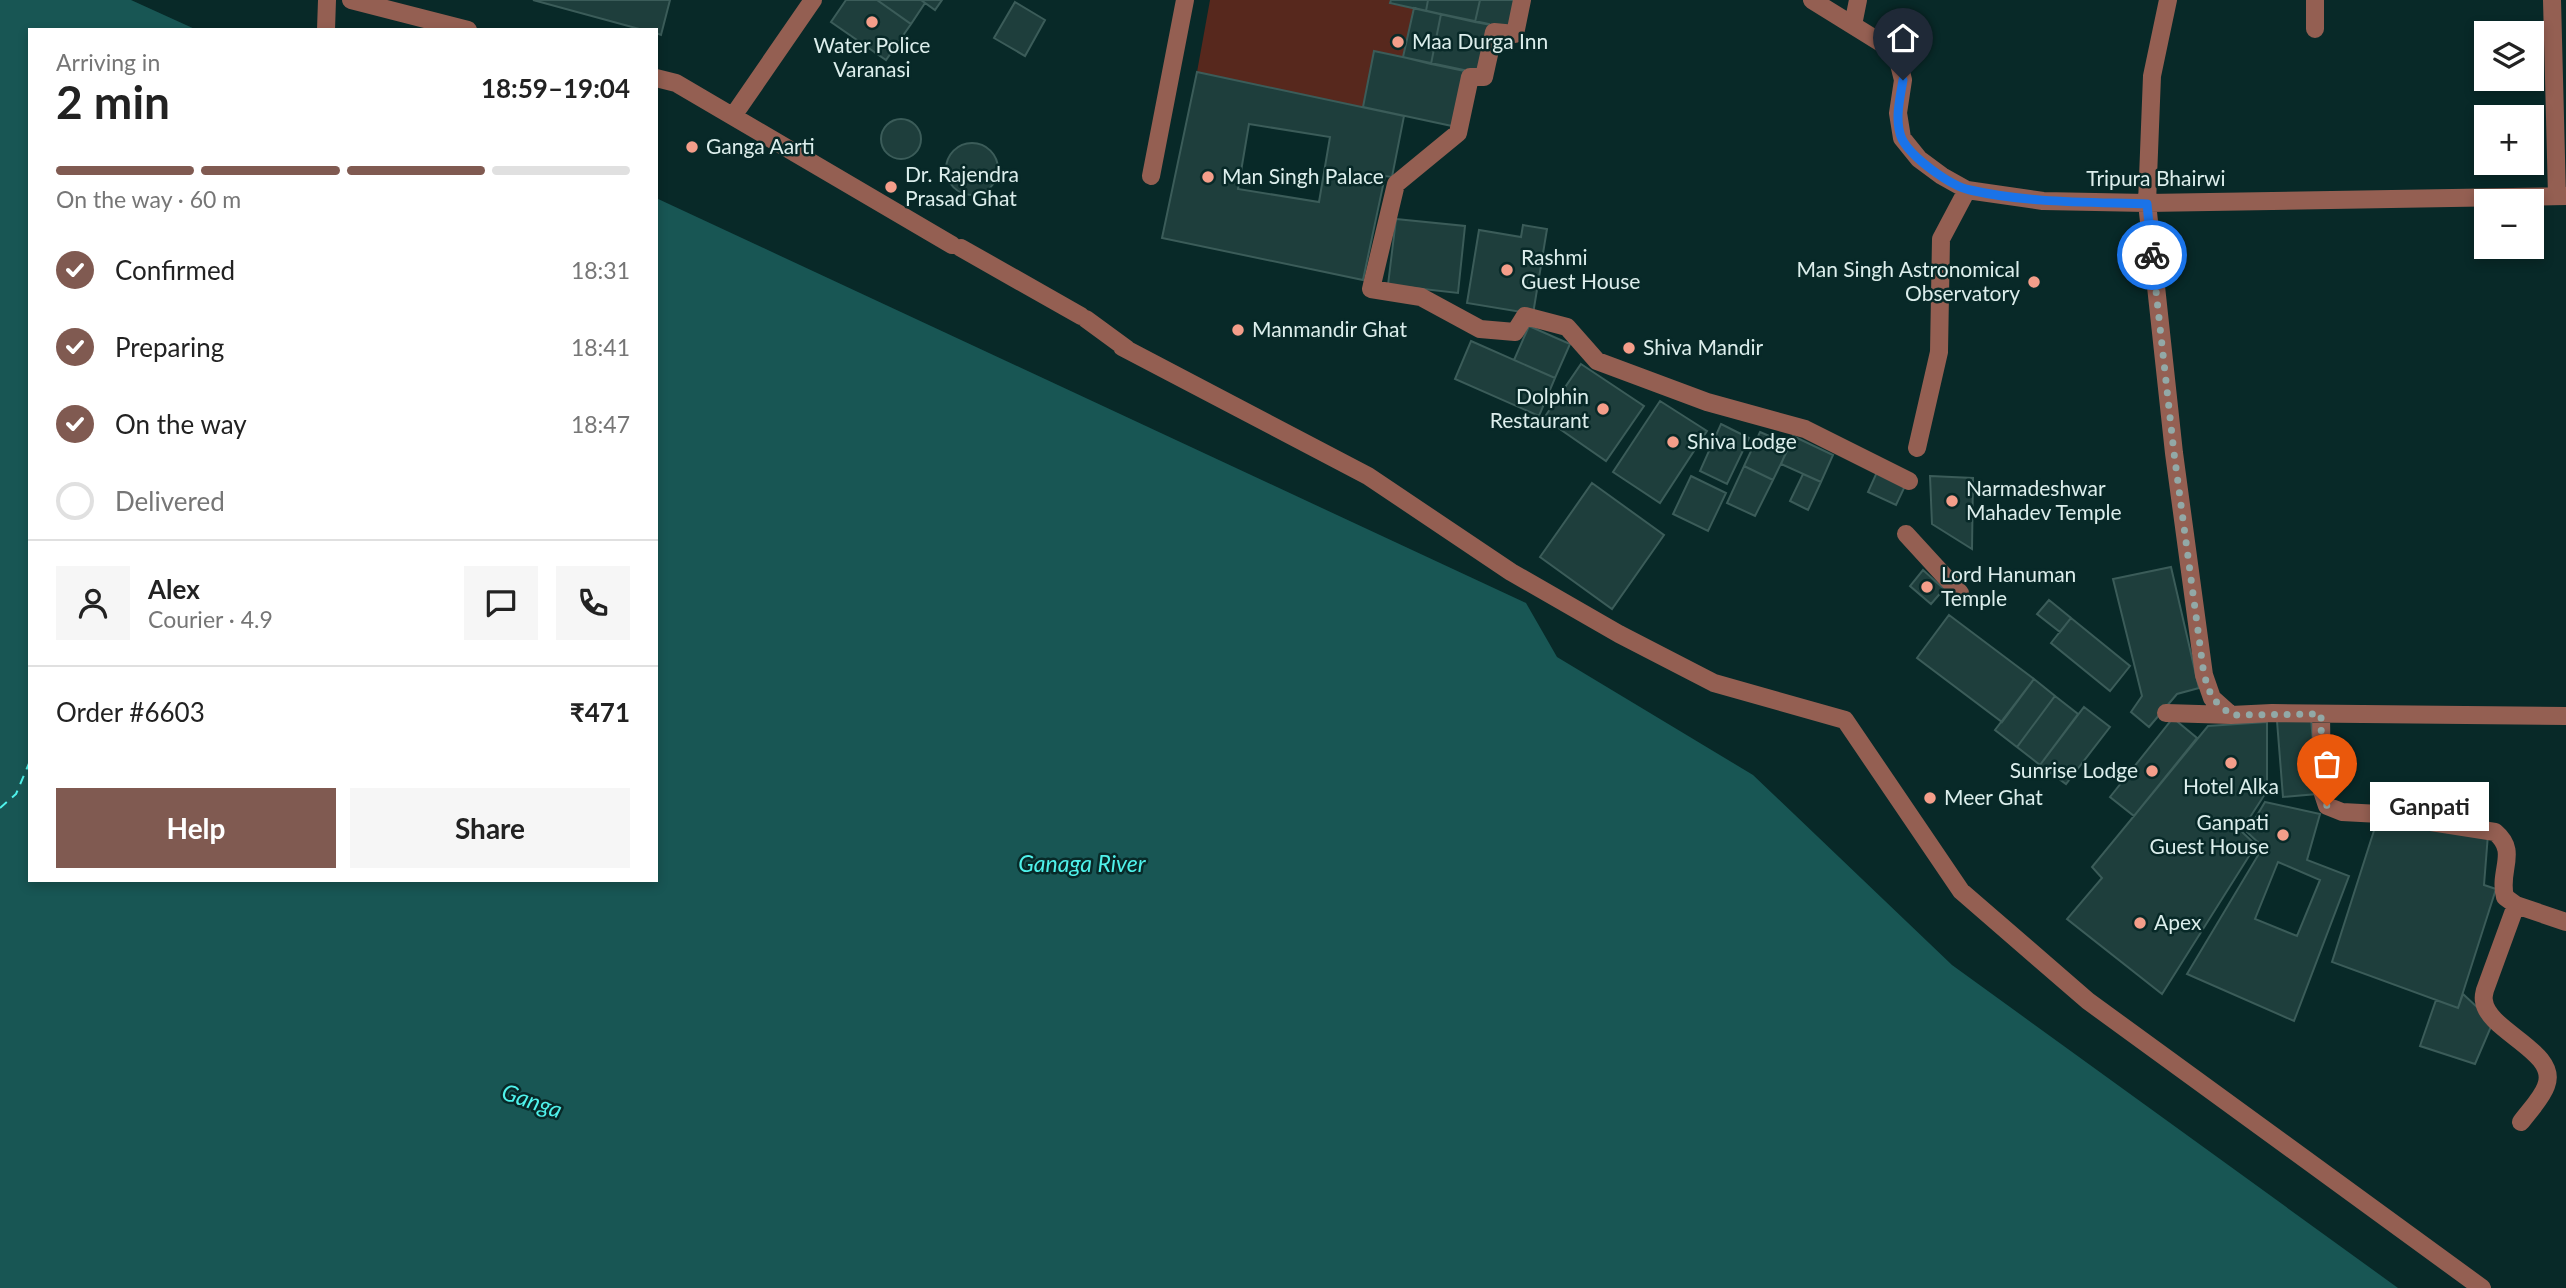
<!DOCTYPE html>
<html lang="en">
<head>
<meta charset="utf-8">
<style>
	:root { --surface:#fff; --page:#f6f6f6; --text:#222; --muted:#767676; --line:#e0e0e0; --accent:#805a51 }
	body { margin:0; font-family:Lato,sans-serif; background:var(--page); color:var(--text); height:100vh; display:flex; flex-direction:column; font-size:26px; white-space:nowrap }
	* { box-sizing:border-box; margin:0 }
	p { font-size:23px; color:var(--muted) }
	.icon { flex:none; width:38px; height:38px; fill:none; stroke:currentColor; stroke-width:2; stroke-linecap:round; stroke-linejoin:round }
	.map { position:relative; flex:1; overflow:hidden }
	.drawer { position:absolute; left:28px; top:28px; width:630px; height:854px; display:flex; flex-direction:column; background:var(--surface); border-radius:0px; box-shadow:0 4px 10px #0003 }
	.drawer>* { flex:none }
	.buttons { position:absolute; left:2474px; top:21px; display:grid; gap:14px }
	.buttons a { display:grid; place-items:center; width:70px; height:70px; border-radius:0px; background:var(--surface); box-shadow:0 4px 10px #0003; font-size:35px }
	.pin { position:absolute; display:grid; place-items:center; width:60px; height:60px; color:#fff; margin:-72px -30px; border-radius:50% 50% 50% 0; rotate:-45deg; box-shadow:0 0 7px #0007 }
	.pin .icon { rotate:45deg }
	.courier { position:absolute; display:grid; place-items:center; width:70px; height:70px; margin:-35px; border:5px solid #1a73e8; border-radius:50%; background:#fff; color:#222; box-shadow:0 2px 9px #0007 }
	.bubble { position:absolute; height:49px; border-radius:0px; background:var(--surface); box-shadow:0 4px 10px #0003; font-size:23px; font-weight:700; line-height:49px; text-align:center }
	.headline em { font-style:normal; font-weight:700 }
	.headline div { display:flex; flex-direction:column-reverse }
	.headline { display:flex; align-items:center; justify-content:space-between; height:119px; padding:0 28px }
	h1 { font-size:46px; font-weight:700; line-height:52px }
	.bar { display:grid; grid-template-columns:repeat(4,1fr); gap:10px 7px; align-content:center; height:84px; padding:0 28px }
	.bar i { height:9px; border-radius:5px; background:var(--line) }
	.bar .active { background:var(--accent) }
	.bar p { grid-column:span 4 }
	.line { display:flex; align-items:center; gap:18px; padding:0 28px; border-top:2px solid var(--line) }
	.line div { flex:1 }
	.round { display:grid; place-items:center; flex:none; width:74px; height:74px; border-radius:0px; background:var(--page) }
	ol { padding:0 28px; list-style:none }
	li { display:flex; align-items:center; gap:21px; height:77px }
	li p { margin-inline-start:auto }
	li .icon { padding:7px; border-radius:50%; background:var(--accent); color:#fff; stroke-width:4 }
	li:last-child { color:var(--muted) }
	li i { width:38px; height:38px; border:4px solid var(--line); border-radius:50% }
	.button { display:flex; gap:14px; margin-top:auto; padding:14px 28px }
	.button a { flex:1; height:80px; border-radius:0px; background:var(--accent); color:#fff; font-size:28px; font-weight:700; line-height:80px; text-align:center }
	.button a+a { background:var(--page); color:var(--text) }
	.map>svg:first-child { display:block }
	.green { fill:#57281d }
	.water { fill:#185654 }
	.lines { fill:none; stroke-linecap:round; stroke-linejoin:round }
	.ferry { stroke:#4ff2eb; stroke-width:2; stroke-dasharray:9 7; stroke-linecap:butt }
	.building { fill:#1e3e3c; stroke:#3b5c59; stroke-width:2; fill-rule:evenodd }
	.minor { stroke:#945f52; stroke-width:18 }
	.done { stroke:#92a9a7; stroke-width:7; stroke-dasharray:0 12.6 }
	.route { stroke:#1a73e8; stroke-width:9 }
	.poi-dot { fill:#f49e8a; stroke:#082928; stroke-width:2.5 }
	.labels { text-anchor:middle; stroke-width:5; stroke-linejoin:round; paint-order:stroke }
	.poi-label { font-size:21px; fill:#dceeec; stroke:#082928; text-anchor:start }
	.street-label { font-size:21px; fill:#dceeec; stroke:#082928 }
	.water-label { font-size:23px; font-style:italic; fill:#4ff2eb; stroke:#082928 }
</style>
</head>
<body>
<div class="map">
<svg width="2566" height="1288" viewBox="0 0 2566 1288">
	<rect width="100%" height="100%" fill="#082928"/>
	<path class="green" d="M1210 0H1391L1390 4 1414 8 1403 57 1374 52 1363 107 1197 72Z"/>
	<path class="water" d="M0 0H131L197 30H30V880H656V198L1526 603 1557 657 1753 775 1952 965 2398 1288H0Z"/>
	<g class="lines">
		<path class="ferry" d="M0 808 16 794 30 761"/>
	</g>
	<path class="building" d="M533 0H670L661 35 656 33V30H643Z
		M846 0H877L911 24 886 60 831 22Z
		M877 0H921L925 3 911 24Z
		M921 0H942L935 10Z
		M1391 0H1428L1426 11 1390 3Z
		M1428 0H1480L1475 22 1426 11Z
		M1480 0H1518L1512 29 1475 22Z
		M1015 2 1045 20 1025 56 994 38Z
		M1414 8 1441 14 1431 64 1403 57Z
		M1441 14 1489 24 1479 74 1431 64Z
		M1374 51 1464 70 1452 126 1363 107Z
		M1197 72 1404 116 1392 177 1385 176 1363 280 1162 238ZM1249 124 1330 137 1319 202 1238 189Z
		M881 139a20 20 0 1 1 40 0a20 20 0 1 1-40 0Z
		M946 169a26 26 0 1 1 52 0a26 26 0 1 1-52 0Z
		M1396 219 1465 226 1458 293 1388 285Z
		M1523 225 1547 229 1533 314 1467 303 1479 230 1521 237Z
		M1529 326 1570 344 1555 378 1514 360Z
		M1471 341 1555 378 1539 416 1455 379Z
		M1581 364 1644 406 1606 461 1544 418Z
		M1660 401 1707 431 1660 503 1613 472Z
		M1721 424 1749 438 1727 484 1700 471Z
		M1760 432 1790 445 1773 480 1744 466Z
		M1793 436 1833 455 1821 482 1781 464Z
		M1744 466 1773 480 1755 516 1727 503Z
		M1877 472 1905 486 1896 505 1868 492Z
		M1803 474 1821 482 1808 510 1790 501Z
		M1691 476 1726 493 1708 531 1673 514Z
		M1930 476 1973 478 1972 549 1932 524Z
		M1592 483 1664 535 1612 609 1540 557Z
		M2171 567 2199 688 2177 694 2149 727 2131 712 2142 696 2113 579Z
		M1923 570 1944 589 1931 604 1910 586Z
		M2049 600 2071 618 2060 632 2037 614Z
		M1949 615 2034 679 2002 722 1917 658Z
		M2071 618 2130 666 2110 691 2051 643Z
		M2034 679 2055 696 2017 747 1995 730Z
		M2055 696 2078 714 2040 765 2017 747Z
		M2084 707 2110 727 2066 784 2040 765Z
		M2173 718 2197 738 2134 816 2110 797Z
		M2311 718 2317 794 2283 797 2277 721Z
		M2267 722V791L2241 831 2256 845 2162 994 2067 919 2102 878 2092 867 2208 726Z
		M2265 802 2320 814 2307 860 2349 876 2294 1021 2187 974 2263 847 2247 832ZM2278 862 2320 880 2297 936 2255 919Z
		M2378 818 2488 834 2484 885 2496 889 2458 1008 2332 962Z
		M2463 994 2493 1022 2475 1064 2420 1046 2436 1000 2458 1008Z"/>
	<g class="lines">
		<path class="minor" d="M351 0 468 30
			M1522 0 1515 34 1494 32 1484 77H1470L1458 133 1396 184 1371 289 1421 297 1480 329 1515 332 1525 316 1567 327 1597 361 1707 402 1805 429 1909 481
			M1812 0 1883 44 1897 56 1903 80 1898 113 1902 138 1919 159 1942 176 1967 190 2043 201 2147 203 2566 196
			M2168 0 2152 76 2147 203 2174 453 2204 675 2212 698 2231 715 2272 713 2566 716
			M2552 0 2557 196
			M1853 25 1858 0
			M2315 29V0
			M326 30 327 0
			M656 78 676 83 952 245
			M733 116 813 0
			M1151 176 1185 0
			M961 248 1081 316
			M1086 319 1127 349
			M1122 347 1368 476 1511 572 1619 634 1714 683 1845 720 1961 891 2088 1001 2482 1288
			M1917 448 1939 352 1941 239 1967 190
			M1906 534 1960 593
			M2166 713 2231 715
			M2321 714 2322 791 2327 806 2342 812 2380 814 2495 832C2519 852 2498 870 2505 897L2516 905 2566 922
			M2516 905 2485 990C2484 994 2483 997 2484 1001 2487 1031 2560 1052 2546 1086 2542 1098 2529 1111 2521 1122"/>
	</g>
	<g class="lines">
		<path class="done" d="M2152 255 2174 453 2204 675 2212 698 2231 715 2321 714 2322 791 2327 806"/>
		<path class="route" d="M1903 80C1900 98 1894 121 1902 139 1911 157 1950 186 1970 190 2027 203 2088 202 2147 204L2152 255"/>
	</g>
	<g class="poi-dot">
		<circle cx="872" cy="22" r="7"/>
		<circle cx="1398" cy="42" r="7"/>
		<circle cx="692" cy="147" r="7"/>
		<circle cx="1208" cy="177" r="7"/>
		<circle cx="891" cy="187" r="7"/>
		<circle cx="1507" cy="270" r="7"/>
		<circle cx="2034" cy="282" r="7"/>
		<circle cx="1238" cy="330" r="7"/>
		<circle cx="1629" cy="348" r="7"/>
		<circle cx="1603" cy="409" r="7"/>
		<circle cx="1673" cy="442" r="7"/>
		<circle cx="1952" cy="501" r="7"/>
		<circle cx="1927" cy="587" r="7"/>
		<circle cx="2231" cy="763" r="7"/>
		<circle cx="2152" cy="771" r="7"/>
		<circle cx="1930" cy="798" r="7"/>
		<circle cx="2283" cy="835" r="7"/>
		<circle cx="2140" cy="923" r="7"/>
	</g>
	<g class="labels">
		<g class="poi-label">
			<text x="1412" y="49">Maa Durga Inn</text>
			<text x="872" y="53" text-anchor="middle">Water Police<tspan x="872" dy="24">Varanasi</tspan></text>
			<text x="706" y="154">Ganga Aarti</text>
			<text x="905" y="182">Dr. Rajendra<tspan x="905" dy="24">Prasad Ghat</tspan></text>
			<text x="1222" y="184">Man Singh Palace</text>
			<text x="1521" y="265">Rashmi<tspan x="1521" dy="24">Guest House</tspan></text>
			<text x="2020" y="277" text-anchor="end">Man Singh Astronomical<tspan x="2020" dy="24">Observatory</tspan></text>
			<text x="1252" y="337">Manmandir Ghat</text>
			<text x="1643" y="355">Shiva Mandir</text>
			<text x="1589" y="404" text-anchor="end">Dolphin<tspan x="1589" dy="24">Restaurant</tspan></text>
			<text x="1687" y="449">Shiva Lodge</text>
			<text x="1966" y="496">Narmadeshwar<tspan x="1966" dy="24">Mahadev Temple</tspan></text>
			<text x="1941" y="582">Lord Hanuman<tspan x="1941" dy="24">Temple</tspan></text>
			<text x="2138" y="778" text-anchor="end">Sunrise Lodge</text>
			<text x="2231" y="794" text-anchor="middle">Hotel Alka</text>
			<text x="1944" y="805">Meer Ghat</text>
			<text x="2269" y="830" text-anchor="end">Ganpati<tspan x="2269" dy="24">Guest House</tspan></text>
			<text x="2154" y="930">Apex</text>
		</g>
		<g class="street-label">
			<text x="2156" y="186">Tripura Bhairwi</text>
		</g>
		<g class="water-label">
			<text x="1082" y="872">Ganaga River</text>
			<text transform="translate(532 1101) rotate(19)" y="8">Ganga</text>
		</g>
	</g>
</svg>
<div class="buttons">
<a><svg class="icon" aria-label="layers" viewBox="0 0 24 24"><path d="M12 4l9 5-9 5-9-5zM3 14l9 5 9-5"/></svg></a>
<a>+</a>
<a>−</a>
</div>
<div class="pin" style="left:2327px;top:806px;background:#ea580c"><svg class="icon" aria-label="bag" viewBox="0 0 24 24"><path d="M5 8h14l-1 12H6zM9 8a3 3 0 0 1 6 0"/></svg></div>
<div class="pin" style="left:1903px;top:80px;background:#1f2937"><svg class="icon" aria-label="home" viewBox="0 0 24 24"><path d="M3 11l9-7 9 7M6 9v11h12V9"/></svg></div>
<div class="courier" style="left:2152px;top:255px"><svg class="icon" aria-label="bike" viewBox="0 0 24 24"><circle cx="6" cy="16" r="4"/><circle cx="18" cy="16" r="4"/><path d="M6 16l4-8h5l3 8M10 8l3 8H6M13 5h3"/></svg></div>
<div class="bubble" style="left:2370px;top:782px;width:119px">Ganpati</div>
<section class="drawer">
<div class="headline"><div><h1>2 min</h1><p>Arriving in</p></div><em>18:59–19:04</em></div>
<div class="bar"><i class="active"></i><i class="active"></i><i class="active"></i><i></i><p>On the way · 60 m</p></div>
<ol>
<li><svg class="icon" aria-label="check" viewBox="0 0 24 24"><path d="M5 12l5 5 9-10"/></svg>Confirmed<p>18:31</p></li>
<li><svg class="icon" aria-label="check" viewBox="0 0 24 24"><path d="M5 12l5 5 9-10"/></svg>Preparing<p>18:41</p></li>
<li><svg class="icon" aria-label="check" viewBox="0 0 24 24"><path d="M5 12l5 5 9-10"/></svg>On the way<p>18:47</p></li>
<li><i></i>Delivered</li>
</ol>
<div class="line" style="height:126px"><a class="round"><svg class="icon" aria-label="person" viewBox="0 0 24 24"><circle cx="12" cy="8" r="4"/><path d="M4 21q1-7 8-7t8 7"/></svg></a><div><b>Alex</b><p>Courier · 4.9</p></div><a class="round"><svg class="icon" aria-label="chat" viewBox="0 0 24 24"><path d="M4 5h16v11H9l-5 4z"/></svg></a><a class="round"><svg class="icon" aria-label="phone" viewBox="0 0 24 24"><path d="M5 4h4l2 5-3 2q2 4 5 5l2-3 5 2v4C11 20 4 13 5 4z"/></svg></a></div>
<div class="line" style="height:91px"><div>Order #6603</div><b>₹471</b></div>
<div class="button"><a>Help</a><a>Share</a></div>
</section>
</div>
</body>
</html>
